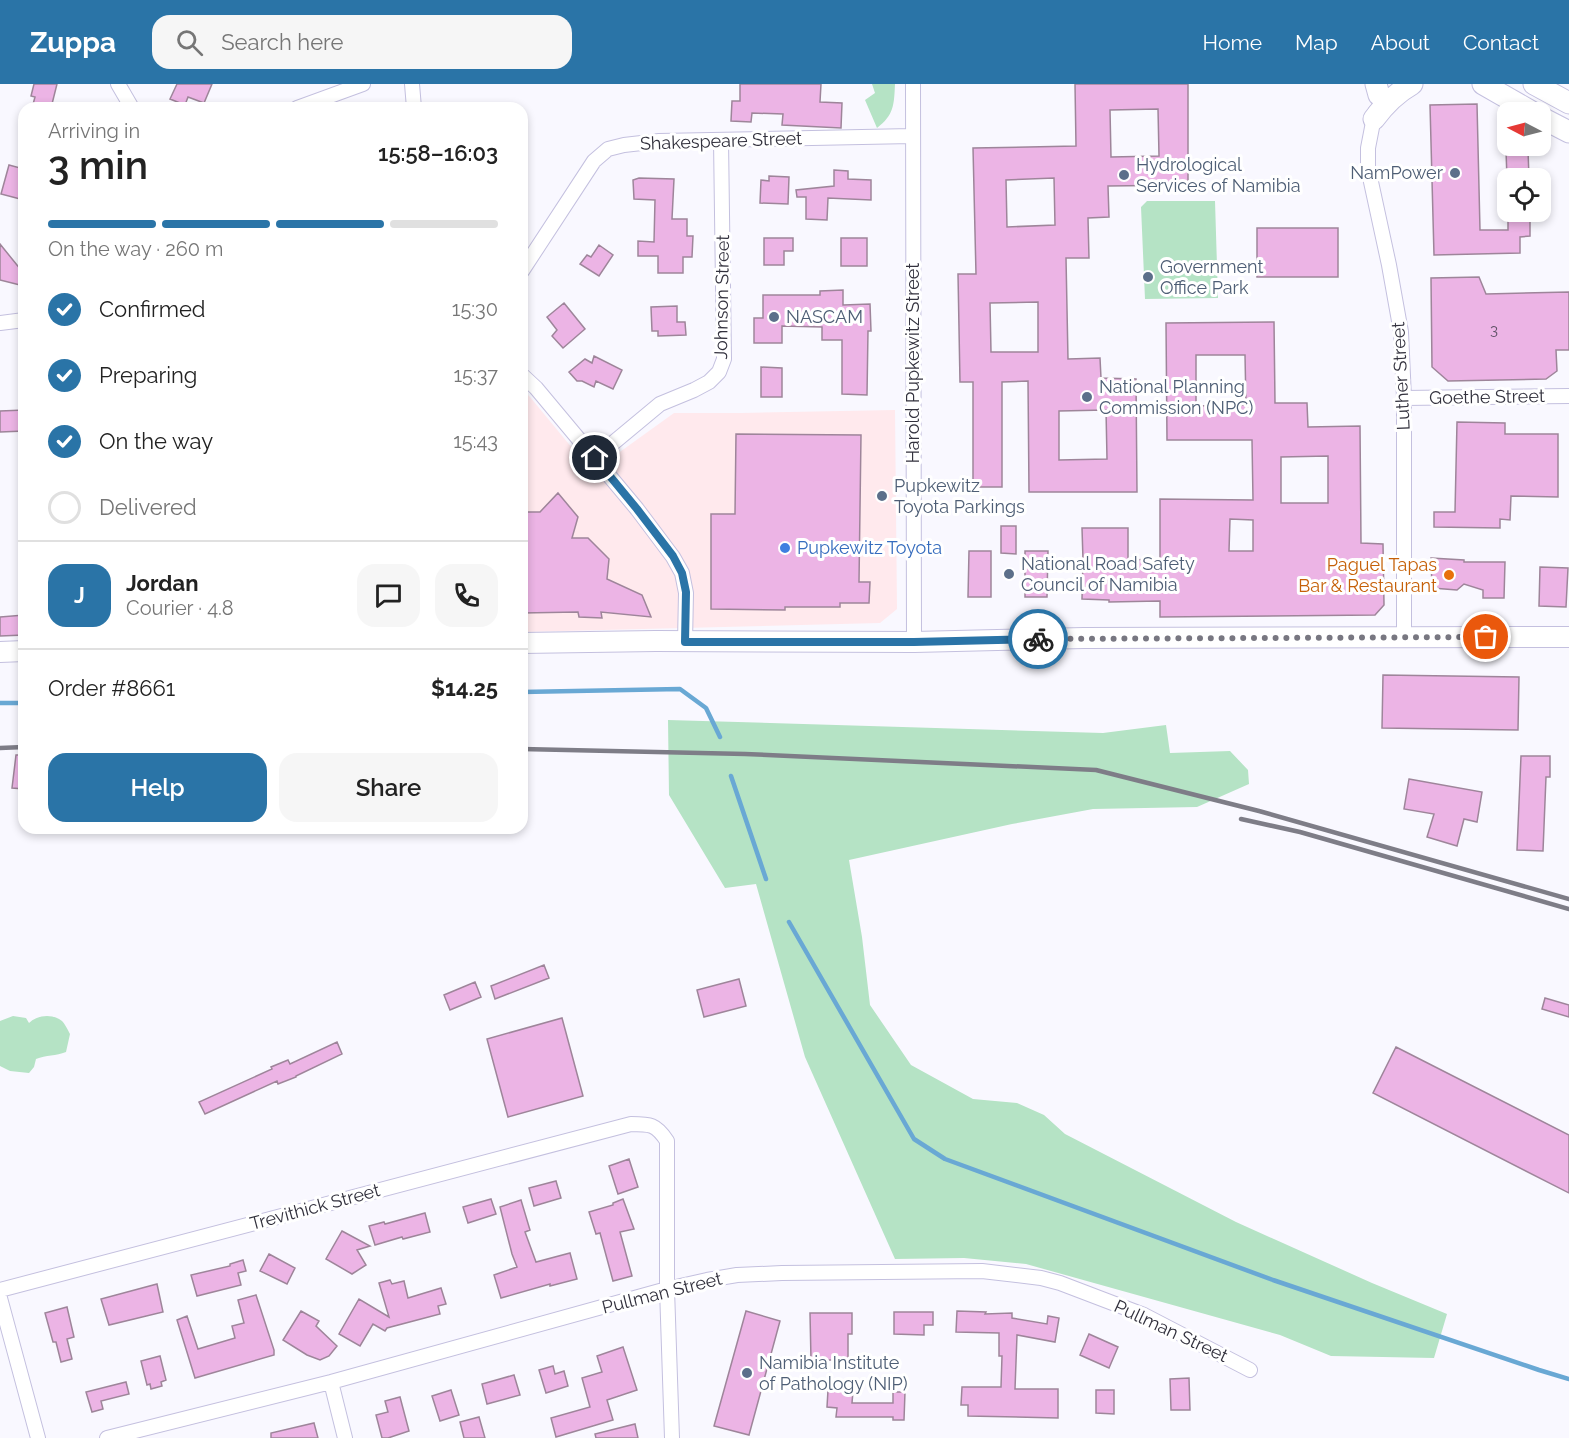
<!DOCTYPE html>
<html lang="en">
<head>
<meta charset="utf-8">
<style>
	:root { --surface:#fff; --page:#f6f6f6; --text:#222; --muted:#767676; --line:#e0e0e0; --accent:#2a74a7 }
	body { margin:0; font-family:Raleway,sans-serif; background:var(--page); color:var(--text); height:100vh; display:flex; flex-direction:column; font-size:22px; white-space:nowrap }
	* { box-sizing:border-box; margin:0 }
	p { font-size:20px; color:var(--muted) }
	.icon { flex:none; width:33px; height:33px; fill:none; stroke:currentColor; stroke-width:2; stroke-linecap:round; stroke-linejoin:round }
	.map { position:relative; flex:1; overflow:hidden }
	.panel { position:absolute; left:18px; top:18px; width:510px; height:732px; display:flex; flex-direction:column; background:var(--surface); border-radius:18px; box-shadow:0 3px 9px #0003 }
	.panel>* { flex:none }
	.needle { width:39px; rotate:276deg }
	.fabs { position:absolute; left:1497px; top:18px; display:grid; gap:12px }
	.fabs a { display:grid; place-items:center; width:54px; height:54px; border-radius:12px; background:var(--surface); box-shadow:0 3px 9px #0003; font-size:30px }
	.pin { position:absolute; display:grid; place-items:center; width:51px; height:51px; color:#fff; margin:-26px; border:3px solid #fff; border-radius:50%; box-shadow:0 2px 6px #0007 }
	.courier { position:absolute; display:grid; place-items:center; width:60px; height:60px; margin:-30px; border:4px solid #2a74a7; border-radius:50%; background:#fff; color:#222; box-shadow:0 2px 8px #0007 }
	.overview em { font-style:normal; font-weight:600 }
	.overview div { display:flex; flex-direction:column-reverse }
	.overview { display:flex; align-items:center; justify-content:space-between; height:102px; padding:0 30px }
	h1 { font-size:39px; font-weight:600; line-height:45px }
	.bar { display:grid; grid-template-columns:repeat(4,1fr); gap:9px 6px; align-content:center; height:72px; padding:0 30px }
	.bar i { height:8px; border-radius:4px; background:var(--line) }
	.bar .on { background:var(--accent) }
	.bar p { grid-column:span 4 }
	.line { display:flex; align-items:center; gap:15px; padding:0 30px; border-top:2px solid var(--line) }
	.line div { flex:1 }
	.round { display:grid; place-items:center; flex:none; width:63px; height:63px; border-radius:18px; background:var(--page) }
	ol { padding:0 30px; list-style:none }
	li { display:flex; align-items:center; gap:18px; height:66px }
	li p { margin-inline-start:auto }
	li .icon { padding:6px; border-radius:50%; background:var(--accent); color:#fff; stroke-width:4 }
	li:last-child { color:var(--muted) }
	li i { width:33px; height:33px; border:3px solid var(--line); border-radius:50% }
	.primary-button { display:flex; gap:12px; margin-top:auto; padding:12px 30px }
	.primary-button a { flex:1; height:69px; border-radius:18px; background:var(--accent); color:#fff; font-size:24px; font-weight:600; line-height:69px; text-align:center }
	.primary-button a+a { background:var(--page); color:var(--text) }
	header { display:flex; align-items:center; gap:36px; box-sizing:border-box; height:84px; padding:0 30px; background:var(--accent); color:#fff }
	header strong { font-size:28px }
	nav { display:flex; gap:33px; margin-inline-start:auto; font-size:21px }
	.search { width:420px; height:54px; background:var(--page); display:flex; align-items:center; gap:15px; box-sizing:border-box; padding:0 21px; border-radius:18px; color:var(--muted); font-size:22px }
	.map>svg:first-child { display:block }
	.commercial { fill:#ffe9ed }
	.green { fill:#b5e3c5 }
	.lines { fill:none; stroke-linecap:round; stroke-linejoin:round }
	.stream { stroke:#69a8d4; stroke-width:4.5 }
	.building { fill:#ecb4e5; stroke:#9e859a; stroke-width:1.5; fill-rule:evenodd }
	.minor-casing { stroke:#c4c0df; stroke-width:16 }
	.secondary-casing { stroke:#c4c0df; stroke-width:22 }
	.primary-casing { stroke:#c4c0df; stroke-width:23 }
	.minor { stroke:#fff; stroke-width:14 }
	.secondary { stroke:#fff; stroke-width:20 }
	.primary { stroke:#fff; stroke-width:21 }
	.rail { stroke:#7e7d87; stroke-width:4.5 }
	.done { stroke:#787781; stroke-width:6; stroke-dasharray:0 10.8 }
	.route { stroke:#2a74a7; stroke-width:8 }
	.service-dot { fill:#5c6f8a; stroke:#fff; stroke-width:2 }
	.shop-dot { fill:#3f7fe0; stroke:#fff; stroke-width:2 }
	.food-dot { fill:#e8710a; stroke:#fff; stroke-width:2 }
	.labels { text-anchor:middle; stroke-width:6; stroke-linejoin:round; paint-order:stroke }
	.number-label { font-size:15px; fill:#605267 }
	.street-label { font-size:18px; fill:#32313d; stroke:#fff }
	.service-label { font-size:18px; fill:#4e5e75; stroke:#fff; text-anchor:start }
	.shop-label { font-size:18px; fill:#366cbe; stroke:#fff; text-anchor:start }
	.food-label { font-size:18px; fill:#c56008; stroke:#fff; text-anchor:end }
</style>
</head>
<body>
<header>
<strong>Zuppa</strong>
<div class="search"><svg class="icon" aria-label="search" viewBox="0 0 24 24"><circle cx="10" cy="10" r="6"/><path d="M15 15l6 6"/></svg>Search here</div>
<nav><a>Home</a><a>Map</a><a>About</a><a>Contact</a></nav>
</header>
<div class="map">
<svg width="1569" height="1354" viewBox="0 0 1569 1354">
	<rect width="100%" height="100%" fill="#f9f8ff"/>
	<path class="commercial" d="M522 305 530 313 592 388 674 329H741L895 326 897 525 880 539 522 548Z"/>
	<path class="green" d="M872 0H895C894 21 894 31 877 44L865 16 875 9Z
		M1147 117H1215L1218 214 1145 215 1141 123Z
		M668 636 1103 649 1166 641 1170 669 1230 667 1248 686 1249 700 1197 723 1093 725 1012 740 849 776 862 853 870 921 911 981 973 1015 1017 1019 1044 1031 1065 1050 1236 1138 1372 1199 1447 1230 1434 1274 1331 1272 1280 1251 1026 1180 964 1174 895 1175 805 973 756 800 725 804 669 711Z
		M13 932 26 934 29 939C37 931 52 929 62 937 65 940 68 946 70 950L66 968C56 972 46 971 36 975L34 983 29 989 10 987 0 982V937Z"/>
	<g class="lines">
		<path class="stream" d="M522 608 680 605 706 624 720 653
			M0 619H24
			M731 692 766 795
			M789 838 914 1055 945 1075 1273 1196 1539 1286 1569 1295"/>
	</g>
	<path class="building" d="M34 0H57L51 24H32L35 13 31 12Z
		M177 0H212L204 19 188 13 185 21 170 15Z
		M740 0H821L820 18 842 19 841 44 782 41 783 30 752 29 751 38 731 37 732 17H740Z
		M1075 0H1188V101L1108 102 1109 133 1088 134 1089 174H1066L1068 275 1100 274 1101 294 1136 295 1137 408H1029L1028 297 1002 298V403H973V298H960L958 190H976L973 64 1076 62ZM1158 25 1159 72 1111 73 1110 26ZM1054 94 1055 141 1007 143 1006 96ZM1038 218V268H991L990 219ZM1106 326 1107 375 1059 376V327Z
		M1477 20 1480 146H1508V128H1530V152L1520 153V169L1434 171 1430 21Z
		M1528 66 1529 94H1507L1506 67Z
		M9 81 24 85V116L1 110Z
		M834 86 848 87V95L871 96V116L828 114 827 136 806 135V113H797L796 106 834 102Z
		M769 92 789 93 788 120 760 119 761 96 769 97Z
		M639 94 674 95 672 135H687V152H693L692 173H683V189H658V172H638V157L654 158 655 116 634 115 633 96Z
		M1257 144H1338V193H1257Z
		M764 154H793V167H784V181H764Z
		M841 154H867V182H841Z
		M0 160 21 186H24V202L0 196Z
		M599 161 613 171 599 192 580 180 587 171 591 173Z
		M1479 193 1486 210 1569 208V266H1556L1557 287 1546 295 1448 297 1432 283 1431 194Z
		M843 206V221L870 220 871 247H868L867 311 842 310V256H822V243L782 242V259H754V234H763V211H820V207Z
		M564 219 585 245 563 264 552 252 557 246 547 233Z
		M677 222V238H685L686 251 658 252V247H652L651 223Z
		M1274 238 1275 319H1307L1308 343 1360 342 1361 459 1383 460 1384 521 1375 531 1160 533V517L1109 518V516L1082 515 1083 476 1082 444H1128V476L1160 475V415L1253 416 1252 356H1167L1166 239ZM1196 271H1245L1246 321 1196 322ZM1328 372V419H1281V373ZM1230 435 1253 436V467H1229Z
		M594 272 622 286 613 305 596 297 594 303 582 297H577L569 288 585 275 592 279Z
		M761 283 782 284V313H761Z
		M24 326V347L0 348V327Z
		M1457 338 1505 339V350H1558V413L1511 412 1510 436 1500 435V444L1434 443V428H1455Z
		M736 350 861 351 859 498H870L869 519H840V523H785V526L711 525V430H735Z
		M558 409 578 433 572 454H588L609 475 607 495 642 511 651 533 601 528 602 534 579 533 578 528 522 529V428H540Z
		M1001 442H1016V470L1001 469Z
		M969 467H991V513H968Z
		M1025 467H1048L1047 513H1025Z
		M1431 474 1464 476V478H1505L1504 514H1483V506L1464 500 1457 506 1432 504Z
		M1540 483 1568 484 1566 523 1539 522Z
		M24 531V551L0 552V533Z
		M1383 591 1519 593 1518 646 1382 644Z
		M16 671H24V705L12 704Z
		M1521 672H1550V693H1546L1543 767 1517 766Z
		M1409 695 1482 708 1477 738 1464 735 1457 762 1427 753 1434 730 1404 725Z
		M544 881 549 894 495 915 491 902Z
		M739 895 746 922 704 933 697 906Z
		M475 898 481 913 450 926 444 911Z
		M1545 914 1569 921V933L1542 925Z
		M562 934 583 1012 508 1033 487 955Z
		M337 958 342 970 296 992V993L278 1000 277 997 205 1030 199 1018 272 985 271 983 288 976 290 980Z
		M1396 963 1569 1051V1109L1373 1009Z
		M629 1075 638 1103 618 1110 609 1082Z
		M556 1097 561 1114 534 1122 529 1104Z
		M491 1115 496 1130 468 1139 463 1123Z
		M623 1115 634 1145 620 1148 632 1192 613 1197 600 1149 596 1150 589 1128 613 1121V1119Z
		M521 1116 530 1146 525 1148 536 1178 570 1169 577 1195 550 1202V1200L501 1214 494 1191 517 1183 512 1170 500 1123Z
		M425 1129 430 1148 403 1155 402 1153 375 1161 369 1142 384 1138 385 1140Z
		M342 1147 370 1162 357 1166 366 1181 352 1190 326 1175Z
		M269 1170 295 1184 287 1200 260 1187Z
		M243 1176 246 1187 238 1189 241 1201 197 1212 191 1191 230 1182V1180Z
		M390 1196 392 1200 404 1197 408 1214 441 1204 446 1220 438 1222 440 1230 387 1244 385 1247 373 1240 360 1262 339 1250 359 1215 389 1233 379 1199Z
		M157 1200 163 1228 109 1241 101 1215Z
		M256 1211 274 1266V1271L195 1294 177 1236 187 1232 198 1265 235 1254 232 1242 244 1239 238 1216Z
		M67 1223 74 1253 67 1255 72 1275 61 1278 56 1258H53L45 1229Z
		M301 1227 319 1237 316 1242 337 1262 329 1272 320 1276 307 1271 283 1256Z
		M746 1227 780 1237 749 1351 714 1342Z
		M957 1227 986 1228 985 1230 1012 1229V1234L1047 1240 1048 1232 1059 1234 1055 1258 1017 1251 1015 1305H1058V1334L968 1332V1321H961L962 1303H1001L1002 1272H999V1249L956 1248Z
		M894 1228H933V1241H924V1251L894 1250Z
		M810 1229H852V1250H848V1276H811Z
		M1089 1250 1118 1263 1109 1284 1080 1271Z
		M623 1263 637 1306 607 1316 613 1336 556 1353 551 1334 590 1323 582 1294 602 1288 597 1272Z
		M160 1272 166 1296 161 1298 162 1302 151 1305 150 1300 147 1301 141 1277Z
		M553 1282 555 1290 564 1287 568 1302 546 1309 539 1286Z
		M514 1291 520 1311 487 1320 482 1300Z
		M1189 1294 1190 1326H1171L1170 1295Z
		M126 1298 129 1310 101 1317 103 1325 92 1328 86 1308Z
		M451 1306 459 1331 440 1337 432 1312Z
		M828 1306 853 1307 852 1319H893V1308H905L904 1336H893V1333H836L837 1324 827 1323Z
		M1096 1306H1114V1330L1096 1329Z
		M400 1313 409 1347 388 1354H382L376 1331 388 1328 385 1317Z
		M479 1333 485 1354H464L460 1338Z
		M314 1339 318 1354H271V1349Z
		M635 1340 638 1354H596L595 1350Z"/>
	<g class="lines">
		<g class="minor-casing">
			<path id="minor" d="M118 0 132 24
				M412 0 414 24
				M913 0 914 558
				M297 24 363 0
				M1375 28 1368 64V84L1389 181 1401 248 1404 314V553
				M522 187 594 77 608 65 624 61 659 57 912 52
				M0 239 24 236
				M522 291 536 304 637 425 673 473 682 489 686 509 685 558
				M1404 314 1569 312
				M595 374 660 320 694 306 709 298 719 288 724 275 721 56
				M0 1206 631 1040C650 1040 656 1040 667 1057V1205L672 1354
				M0 1214 38 1354
				M331 1298 345 1354
				M107 1354 331 1298 667 1205 707 1196 737 1191 782 1189 982 1187 1041 1194 1060 1199 1144 1231 1250 1286"/>
		</g>
		<g class="secondary-casing">
			<path id="secondary" d="M522 559 656 557 914 558 1084 554 1569 553
				M0 568 24 567"/>
		</g>
		<g class="primary-casing">
			<path id="primary" d="M1376 0 1379 11
				M1483 0 1532 28
				M1534 0 1569 19
				M1540 33 1569 48
				M1374 35C1385 20 1396 9 1412 0"/>
		</g>
		<use href="#minor" class="minor"/>
		<use href="#secondary" class="secondary"/>
		<use href="#primary" class="primary"/>
		<path class="rail" d="M0 664 24 663
			M522 665 745 670 1096 686 1259 727 1569 815
			M1241 735 1300 748 1569 825"/>
	</g>
	<g class="lines">
		<path class="done" d="M1038 555 1486 553"/>
		<path class="route" d="M595 374 637 425 673 472 682 489 686 508 685 558H914L1038 555"/>
	</g>
	<g class="service-dot">
		<circle cx="1455" cy="89" r="6"/>
		<circle cx="1124" cy="91" r="6"/>
		<circle cx="1148" cy="193" r="6"/>
		<circle cx="774" cy="233" r="6"/>
		<circle cx="1087" cy="313" r="6"/>
		<circle cx="882" cy="412" r="6"/>
		<circle cx="1009" cy="490" r="6"/>
		<circle cx="747" cy="1289" r="6"/>
	</g>
	<circle class="shop-dot" cx="785" cy="464" r="6"/>
	<circle class="food-dot" cx="1449" cy="491" r="6"/>
	<g class="labels">
		<g class="number-label">
			<text x="1494" y="251">3</text>
		</g>
		<g class="street-label">
			<text transform="translate(721 57) rotate(-2)" y="6">Shakespeare Street</text>
			<text transform="translate(722 213) rotate(-89)" y="6">Johnson Street</text>
			<text transform="translate(913 279) rotate(-90)" y="6">Harold Pupkewitz Street</text>
			<text transform="translate(1401 292) rotate(-93)" y="6">Luther Street</text>
			<text transform="translate(1487 313) rotate(-1)" y="6">Goethe Street</text>
			<text transform="translate(315 1123) rotate(-15)" y="6">Trevithick Street</text>
			<text transform="translate(662 1209) rotate(-14)" y="6">Pullman Street</text>
			<text transform="translate(1171 1247) rotate(25)" y="6">Pullman Street</text>
		</g>
		<g class="service-label">
			<text x="1136" y="87">Hydrological<tspan x="1136" dy="21">Services of Namibia</tspan></text>
			<text x="1443" y="95" text-anchor="end">NamPower</text>
			<text x="1160" y="189">Government<tspan x="1160" dy="21">Office Park</tspan></text>
			<text x="786" y="239">NASCAM</text>
			<text x="1099" y="309">National Planning<tspan x="1099" dy="21">Commission (NPC)</tspan></text>
			<text x="894" y="408">Pupkewitz<tspan x="894" dy="21">Toyota Parkings</tspan></text>
			<text x="1021" y="486">National Road Safety<tspan x="1021" dy="21">Council of Namibia</tspan></text>
			<text x="759" y="1285">Namibia Institute<tspan x="759" dy="21">of Pathology (NIP)</tspan></text>
		</g>
		<g class="shop-label">
			<text x="797" y="470">Pupkewitz Toyota</text>
		</g>
		<g class="food-label">
			<text x="1437" y="487">Paguel Tapas<tspan x="1437" dy="21">Bar &amp; Restaurant</tspan></text>
		</g>
	</g>
</svg>
<div class="fabs">
<a><svg class="needle" viewBox="-14 -14 28 28"><path d="M0-13l5 13h-10z" fill="#e53935"/><path d="M0 13l5-13h-10z" fill="#767676"/></svg></a>
<a><svg class="icon" aria-label="locate" viewBox="0 0 24 24"><circle cx="12" cy="12" r="6"/><path d="M12 2v4M12 18v4M2 12h4M18 12h4"/></svg></a>
</div>
<div class="pin" style="left:1486px;top:553px;background:#ea580c"><svg class="icon" aria-label="bag" viewBox="0 0 24 24"><path d="M5 8h14l-1 12H6zM9 8a3 3 0 0 1 6 0"/></svg></div>
<div class="pin" style="left:595px;top:374px;background:#1f2937"><svg class="icon" aria-label="home" viewBox="0 0 24 24"><path d="M3 11l9-7 9 7M6 9v11h12V9"/></svg></div>
<div class="courier" style="left:1038px;top:555px"><svg class="icon" aria-label="bike" viewBox="0 0 24 24"><circle cx="6" cy="16" r="4"/><circle cx="18" cy="16" r="4"/><path d="M6 16l4-8h5l3 8M10 8l3 8H6M13 5h3"/></svg></div>
<section class="panel">
<div class="overview"><div><h1>3 min</h1><p>Arriving in</p></div><em>15:58–16:03</em></div>
<div class="bar"><i class="on"></i><i class="on"></i><i class="on"></i><i></i><p>On the way · 260 m</p></div>
<ol>
<li><svg class="icon" aria-label="check" viewBox="0 0 24 24"><path d="M5 12l5 5 9-10"/></svg>Confirmed<p>15:30</p></li>
<li><svg class="icon" aria-label="check" viewBox="0 0 24 24"><path d="M5 12l5 5 9-10"/></svg>Preparing<p>15:37</p></li>
<li><svg class="icon" aria-label="check" viewBox="0 0 24 24"><path d="M5 12l5 5 9-10"/></svg>On the way<p>15:43</p></li>
<li><i></i>Delivered</li>
</ol>
<div class="line" style="height:108px"><b class="round" style="background:var(--accent);color:#fff">J</b><div><b>Jordan</b><p>Courier · 4.8</p></div><a class="round"><svg class="icon" aria-label="chat" viewBox="0 0 24 24"><path d="M4 5h16v11H9l-5 4z"/></svg></a><a class="round"><svg class="icon" aria-label="phone" viewBox="0 0 24 24"><path d="M5 4h4l2 5-3 2q2 4 5 5l2-3 5 2v4C11 20 4 13 5 4z"/></svg></a></div>
<div class="line" style="height:78px"><div>Order #8661</div><b>$14.25</b></div>
<div class="primary-button"><a>Help</a><a>Share</a></div>
</section>
</div>
</body>
</html>
